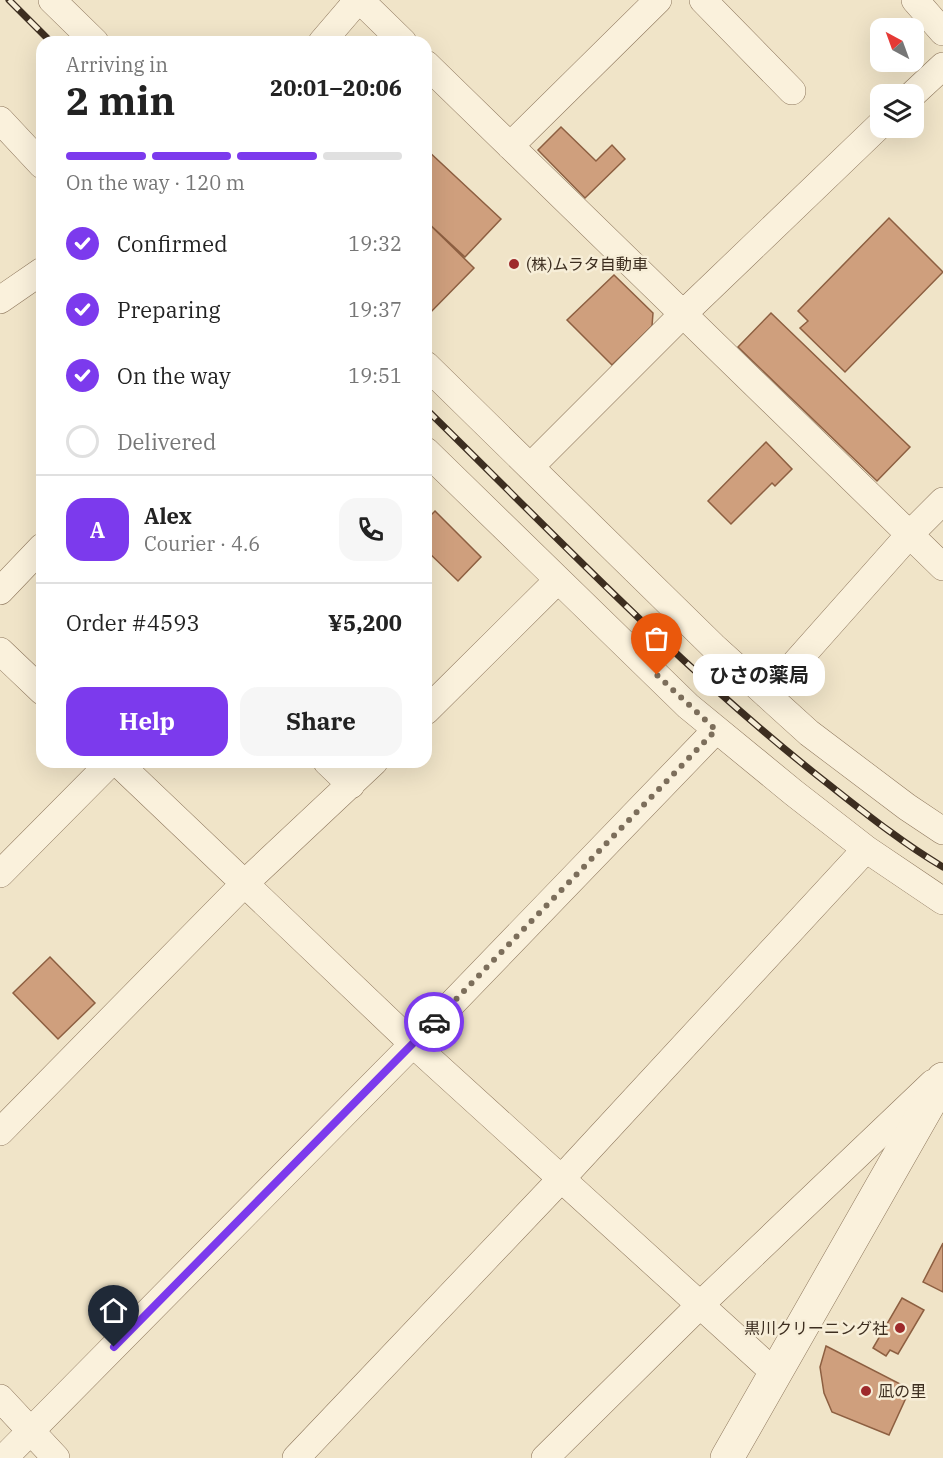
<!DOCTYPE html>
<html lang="en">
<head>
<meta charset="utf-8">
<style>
	:root { --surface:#fff; --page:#f6f6f6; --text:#222; --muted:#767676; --line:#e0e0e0; --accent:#7c3aed }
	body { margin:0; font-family:"IBM Plex Serif","Noto Sans JP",serif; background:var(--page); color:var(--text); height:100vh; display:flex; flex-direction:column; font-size:22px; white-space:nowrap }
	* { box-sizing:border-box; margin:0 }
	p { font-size:20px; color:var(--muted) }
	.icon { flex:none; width:33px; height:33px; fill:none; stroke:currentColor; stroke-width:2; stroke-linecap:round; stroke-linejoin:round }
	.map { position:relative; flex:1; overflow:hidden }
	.details { position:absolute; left:36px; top:36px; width:396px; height:732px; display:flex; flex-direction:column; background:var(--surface); border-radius:18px; box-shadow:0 6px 24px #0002 }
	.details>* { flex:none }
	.needle { width:39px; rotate:319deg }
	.tools { position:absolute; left:870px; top:18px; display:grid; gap:12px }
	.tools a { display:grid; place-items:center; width:54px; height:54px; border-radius:12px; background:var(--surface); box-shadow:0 6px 24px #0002; font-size:30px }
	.pin { position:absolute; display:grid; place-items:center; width:51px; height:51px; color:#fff; margin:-62px -26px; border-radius:50% 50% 50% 0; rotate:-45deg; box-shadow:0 0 6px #0007 }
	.pin .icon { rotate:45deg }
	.courier { position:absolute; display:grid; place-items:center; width:60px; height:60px; margin:-30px; border:4px solid #7c3aed; border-radius:50%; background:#fff; color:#222; box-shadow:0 2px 8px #0007 }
	.bubble { position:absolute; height:42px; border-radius:18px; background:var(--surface); box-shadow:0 6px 24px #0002; font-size:20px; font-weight:700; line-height:42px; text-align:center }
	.overview em { font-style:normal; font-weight:700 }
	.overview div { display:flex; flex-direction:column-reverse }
	.overview { display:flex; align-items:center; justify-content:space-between; height:102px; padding:0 30px }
	h1 { font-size:39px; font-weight:700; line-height:45px }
	.bar { display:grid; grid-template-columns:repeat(4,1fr); gap:9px 6px; align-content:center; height:72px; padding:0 30px }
	.bar i { height:8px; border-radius:4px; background:var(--line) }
	.bar .active { background:var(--accent) }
	.bar p { grid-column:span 4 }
	.line { display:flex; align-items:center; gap:15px; padding:0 30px; border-top:2px solid var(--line) }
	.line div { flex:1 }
	.round { display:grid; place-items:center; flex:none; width:63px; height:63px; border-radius:18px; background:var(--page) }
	ol { padding:0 30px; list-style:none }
	li { display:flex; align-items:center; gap:18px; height:66px }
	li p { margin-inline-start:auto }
	li .icon { padding:6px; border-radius:50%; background:var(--accent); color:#fff; stroke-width:4 }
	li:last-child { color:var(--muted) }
	li i { width:33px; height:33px; border:3px solid var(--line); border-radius:50% }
	.button { display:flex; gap:12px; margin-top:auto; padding:12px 30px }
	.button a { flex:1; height:69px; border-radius:18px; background:var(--accent); color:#fff; font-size:24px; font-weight:700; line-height:69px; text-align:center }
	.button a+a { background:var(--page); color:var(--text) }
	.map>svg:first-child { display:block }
	.building { fill:#cf9f7d; stroke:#8d5f41; stroke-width:1.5 }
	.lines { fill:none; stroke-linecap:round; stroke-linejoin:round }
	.minor-casing { stroke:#8d765c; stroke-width:28 }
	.tertiary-casing { stroke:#8d765c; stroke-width:34 }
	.minor { stroke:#faf1dc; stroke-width:27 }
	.tertiary { stroke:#faf1dc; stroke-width:33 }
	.rail-casing { stroke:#3d2e20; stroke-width:7 }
	.rail { stroke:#f7eed8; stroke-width:4.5; stroke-dasharray:14; stroke-linecap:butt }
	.done { stroke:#7c6e5b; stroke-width:6; stroke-dasharray:0 10.8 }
	.route { stroke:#7c3aed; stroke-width:8 }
	.poi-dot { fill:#9e2a2b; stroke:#f7eed8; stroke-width:2 }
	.labels { text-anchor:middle; stroke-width:5; stroke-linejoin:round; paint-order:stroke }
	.poi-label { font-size:16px; fill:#3d2e20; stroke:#f7eed8; text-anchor:start }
</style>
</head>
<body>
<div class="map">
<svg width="943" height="1458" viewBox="0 0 943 1458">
	<rect width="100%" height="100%" fill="#f0e4c8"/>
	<path class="building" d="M561 127 596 161 612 145 625 159 585 198 538 150Z
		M426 149 501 219 465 257 426 221Z
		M889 218 943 272 845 372 800 328 808 321 798 311Z
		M426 221 474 268 426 317Z
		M614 275 653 313 652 326 612 365 567 320Z
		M771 313 910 447 877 481 738 347Z
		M766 442 792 469 775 486 772 483 731 524 708 501Z
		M435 511 481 557 458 581 426 550V520Z
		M50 957 95 1003 58 1039 13 993Z
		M943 1243V1292L923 1282Z
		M902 1298 924 1310 898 1354 890 1350 886 1356 873 1348Z
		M826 1346 910 1389 889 1435 832 1412 824 1393 820 1367Z"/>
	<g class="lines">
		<g class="minor-casing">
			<path id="minor" d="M52 0 95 42
				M360 0 403 42
				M703 0 792 91
				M915 0 943 32
				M322 42 358 0
				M426 64 943 567
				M913 94 943 66
				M0 120 42 165
				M510 146 658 0
				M0 300 42 271
				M426 365 713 646 809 733 907 807 943 831
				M426 451 688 706 794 793 866 849 943 901
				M530 467 683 314 880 125
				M0 591 42 547
				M0 651 42 691
				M767 695 910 534 943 501
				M426 711 558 580
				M117 762 413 1044 775 1373
				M327 762 351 785
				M0 874 111 762
				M0 1132 245 883 374 762
				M0 1398 56 1458
				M4 1458 413 1044 716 730
				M296 1458 562 1178 866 849
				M545 1458 700 1305 933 1083"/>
		</g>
		<g class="tertiary-casing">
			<path id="tertiary" d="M727 1458 943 1079"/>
		</g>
		<use href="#minor" class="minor"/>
		<use href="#tertiary" class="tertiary"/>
		<g class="rail-casing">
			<path id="rail" d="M9 0 51 42
				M426 409C554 534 678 665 818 776 859 808 899 841 943 867"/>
		</g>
		<use href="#rail" class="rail"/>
	</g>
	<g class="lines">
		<path class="done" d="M434 1022 716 730 657 675"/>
		<path class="route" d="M114 1347 434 1022"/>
	</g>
	<g class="poi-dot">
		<circle cx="514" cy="264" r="6"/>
		<circle cx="900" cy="1328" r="6"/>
		<circle cx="866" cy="1391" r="6"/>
	</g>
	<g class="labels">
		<g class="poi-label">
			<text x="526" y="270">(株)ムラタ自動車</text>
			<text x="888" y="1334" text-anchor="end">黒川クリーニング社</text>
			<text x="878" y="1397">凪の里</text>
		</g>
	</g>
</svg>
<div class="tools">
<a><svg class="needle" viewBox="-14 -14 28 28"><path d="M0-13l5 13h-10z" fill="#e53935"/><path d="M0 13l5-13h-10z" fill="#767676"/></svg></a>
<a><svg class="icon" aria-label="layers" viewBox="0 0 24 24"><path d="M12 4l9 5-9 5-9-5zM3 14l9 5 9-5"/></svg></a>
</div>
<div class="pin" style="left:657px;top:675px;background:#ea580c"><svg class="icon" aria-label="bag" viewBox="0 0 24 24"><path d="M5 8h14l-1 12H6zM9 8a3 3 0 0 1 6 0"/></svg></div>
<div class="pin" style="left:114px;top:1347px;background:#1f2937"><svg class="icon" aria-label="home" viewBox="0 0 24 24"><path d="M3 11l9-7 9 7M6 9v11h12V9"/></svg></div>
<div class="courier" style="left:434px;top:1022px"><svg class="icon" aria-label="car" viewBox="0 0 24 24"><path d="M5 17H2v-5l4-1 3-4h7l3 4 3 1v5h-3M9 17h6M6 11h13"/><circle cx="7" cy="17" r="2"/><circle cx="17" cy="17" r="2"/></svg></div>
<div class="bubble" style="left:693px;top:654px;width:132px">ひさの薬局</div>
<section class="details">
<div class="overview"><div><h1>2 min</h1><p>Arriving in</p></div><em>20:01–20:06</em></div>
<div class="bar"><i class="active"></i><i class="active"></i><i class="active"></i><i></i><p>On the way · 120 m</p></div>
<ol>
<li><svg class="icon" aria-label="check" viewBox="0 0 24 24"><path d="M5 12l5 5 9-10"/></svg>Confirmed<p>19:32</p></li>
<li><svg class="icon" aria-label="check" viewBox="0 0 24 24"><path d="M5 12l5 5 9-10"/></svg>Preparing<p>19:37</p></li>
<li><svg class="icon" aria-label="check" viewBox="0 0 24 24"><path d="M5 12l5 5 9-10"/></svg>On the way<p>19:51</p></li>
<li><i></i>Delivered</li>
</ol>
<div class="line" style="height:108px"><b class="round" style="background:var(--accent);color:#fff">A</b><div><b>Alex</b><p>Courier · 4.6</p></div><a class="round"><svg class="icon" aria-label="phone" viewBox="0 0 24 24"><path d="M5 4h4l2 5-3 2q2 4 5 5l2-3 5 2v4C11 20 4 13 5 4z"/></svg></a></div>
<div class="line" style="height:78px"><div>Order #4593</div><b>¥5,200</b></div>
<div class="button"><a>Help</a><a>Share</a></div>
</section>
</div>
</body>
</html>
